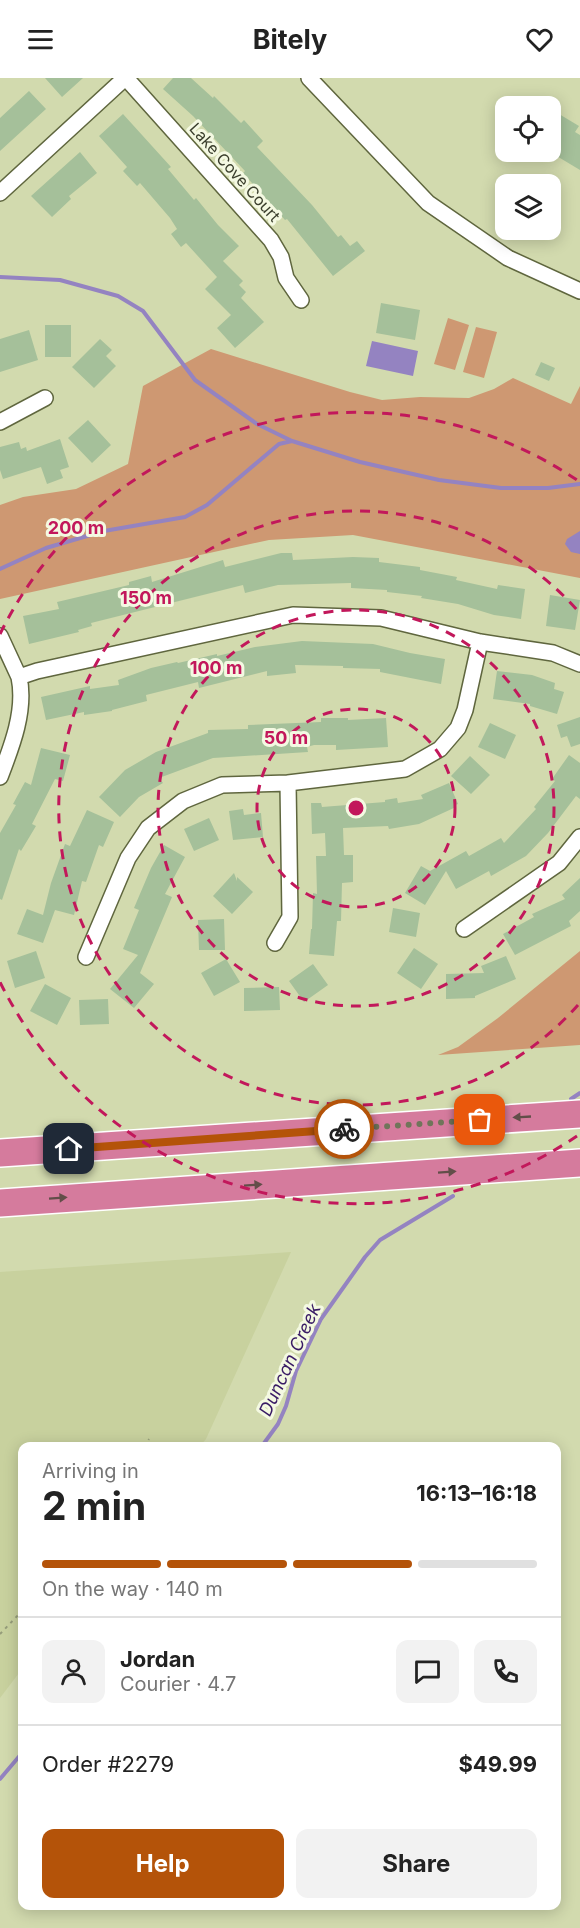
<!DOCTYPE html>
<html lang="en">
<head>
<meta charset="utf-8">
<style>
	:root { --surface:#fff; --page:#f2f2f2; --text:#222; --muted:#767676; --line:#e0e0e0; --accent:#b45309 }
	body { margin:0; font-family:Inter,sans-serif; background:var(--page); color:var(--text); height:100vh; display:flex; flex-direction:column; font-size:22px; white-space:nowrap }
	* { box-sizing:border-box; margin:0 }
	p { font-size:20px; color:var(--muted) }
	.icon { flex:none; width:33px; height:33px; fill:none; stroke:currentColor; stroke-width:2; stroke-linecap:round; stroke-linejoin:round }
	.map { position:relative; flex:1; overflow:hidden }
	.sheet { position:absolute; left:18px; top:1364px; width:543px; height:468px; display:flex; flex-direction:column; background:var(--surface); border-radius:12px; box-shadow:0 3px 15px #0003 }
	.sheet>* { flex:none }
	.controls { position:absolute; left:495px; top:18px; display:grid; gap:12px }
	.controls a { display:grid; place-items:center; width:66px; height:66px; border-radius:12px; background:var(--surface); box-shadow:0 3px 15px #0003; font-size:30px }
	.pin { position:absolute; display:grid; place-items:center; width:51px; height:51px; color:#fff; margin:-26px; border-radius:12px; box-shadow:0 3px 9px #0006 }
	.courier { position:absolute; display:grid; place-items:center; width:60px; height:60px; margin:-30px; border:4px solid #b45309; border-radius:50%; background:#fff; color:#222; box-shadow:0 2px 8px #0007 }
	.head em { font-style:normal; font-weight:700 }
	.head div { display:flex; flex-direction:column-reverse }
	.head { display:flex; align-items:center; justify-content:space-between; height:102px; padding:0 24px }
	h1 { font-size:39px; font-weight:700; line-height:45px }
	.bar { display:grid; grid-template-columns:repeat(4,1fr); gap:9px 6px; align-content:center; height:72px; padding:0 24px }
	.bar i { height:8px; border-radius:4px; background:var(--line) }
	.bar .current { background:var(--accent) }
	.bar p { grid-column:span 4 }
	.line { display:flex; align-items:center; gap:15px; padding:0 24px; border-top:2px solid var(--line) }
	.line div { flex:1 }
	.round { display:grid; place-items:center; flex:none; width:63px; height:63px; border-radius:12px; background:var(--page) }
	.primary-button { display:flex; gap:12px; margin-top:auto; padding:12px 24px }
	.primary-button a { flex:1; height:69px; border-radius:12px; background:var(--accent); color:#fff; font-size:24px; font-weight:700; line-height:69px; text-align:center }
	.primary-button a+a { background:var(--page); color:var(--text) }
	header { display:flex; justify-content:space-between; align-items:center; height:78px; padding:0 24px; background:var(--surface); font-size:27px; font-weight:700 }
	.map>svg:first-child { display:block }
	.built { fill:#c8d19e }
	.green { fill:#ce9872 }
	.water { fill:#9483c1 }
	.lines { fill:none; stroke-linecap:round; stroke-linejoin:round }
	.stream { stroke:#9483c1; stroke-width:4 }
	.building { fill:#a5c09a }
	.minor-casing { stroke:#5f663e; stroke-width:18 }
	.motorway-casing { stroke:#fff; stroke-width:30 }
	.path { stroke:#959c7a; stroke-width:2; stroke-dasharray:3 4.5; stroke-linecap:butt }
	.minor { stroke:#fff; stroke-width:15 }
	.motorway { stroke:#d57b9d; stroke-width:27 }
	.oneway { fill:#624e49 }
	.done { stroke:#70755a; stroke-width:6; stroke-dasharray:0 10.8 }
	.route { stroke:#b45309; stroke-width:8 }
	.ring { fill:none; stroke:#c2185b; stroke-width:3; stroke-dasharray:10 8 }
	.labels { text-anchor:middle; stroke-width:6; stroke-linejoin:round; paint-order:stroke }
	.street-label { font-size:16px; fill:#3b3f2d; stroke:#f4f9e2 }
	.water-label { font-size:18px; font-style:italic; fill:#391b65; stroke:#f4f9e2 }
	.centre { fill:#c2185b; stroke:#f4f9e2; stroke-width:3 }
	.ring-label { font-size:18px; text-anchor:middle; font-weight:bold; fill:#c2185b; stroke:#f4f9e2; stroke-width:6; stroke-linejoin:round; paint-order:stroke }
</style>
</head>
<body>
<header><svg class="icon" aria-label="menu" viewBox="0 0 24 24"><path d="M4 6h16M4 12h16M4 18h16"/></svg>Bitely<svg class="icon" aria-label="heart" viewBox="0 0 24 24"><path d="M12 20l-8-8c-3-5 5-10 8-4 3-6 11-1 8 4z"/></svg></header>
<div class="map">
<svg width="580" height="1850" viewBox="0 0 580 1850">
	<rect width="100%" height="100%" fill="#d2daae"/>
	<path class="built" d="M291 1174 206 1361 200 1368H22V1591L0 1620V1194Z"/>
	<path class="green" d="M448 240 469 247 455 292 434 286Z
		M476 249 497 254 484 300 463 294Z
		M211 271 350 314 382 322 420 319 469 320 494 311 513 300 571 326 580 308V500L353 457 269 462 0 521V427L23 419 76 411 128 386 143 308Z
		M580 873V967L438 977 458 969 498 940Z"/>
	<path class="water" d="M372 263 418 273 413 298 366 288Z
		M580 453V476L571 474 565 466 567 461Z"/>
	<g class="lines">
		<path class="stream" d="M0 199 60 202 118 218 143 233 195 302 257 346 292 363 360 384 439 402 501 410H548L580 406
			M0 491 46 470 104 453 185 439 207 427 279 366 292 363
			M571 1021 580 1015
			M262 1368 278 1346 286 1328 296 1293 321 1241 365 1179 380 1162 453 1118
			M0 1701 22 1675"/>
	</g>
	<path class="building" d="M45 0H83L62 19Z
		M173 0H191L213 20 214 18 241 45 244 42 263 63 257 69 312 127 338 159 341 157 350 168 357 163 365 173 333 198 287 141 285 142 243 95 245 93 193 38 163 11Z
		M29 13 46 31 0 73V40Z
		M123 36 171 89 168 91 194 122 196 120 218 147 239 168 223 183 243 203 239 207 246 214 241 220 264 244 235 270 217 250 231 237 205 211 217 199 186 165 181 169 171 156 177 151 170 140 140 105 137 108 123 93 127 89 99 58Z
		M559 36 579 48 575 54 580 57V92L550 74V65L556 56 550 52V49Z
		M80 74 97 95 69 118 71 121 52 139 31 118Z
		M381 225 420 232 415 262 376 255Z
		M45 247H71V279H45Z
		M29 252 38 282 0 294V261Z
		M100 261 112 272 106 278 116 288 94 310 72 289Z
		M541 284 555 290 549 303 535 297Z
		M88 342 111 367 92 385 68 360Z
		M60 361 69 389 60 392 63 400 47 406 41 389 3 401 0 392V369L19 364 21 371 26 369 27 373Z
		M281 475H292L293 482 353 479 379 480V484L420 489V492L457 499 456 502 497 511 498 507 525 511 521 541 494 537 458 526 421 520 422 518 387 514V512L351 510V505L278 507 245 515 243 507 91 545 92 548 78 552 79 554 29 566 23 538 59 531 57 524 129 507V504L151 498 152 504 223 482 225 489Z
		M550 517 580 522 575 552 546 548Z
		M302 563 373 566 410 575 445 581 441 606 380 594V591L343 590V588L295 587 296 595 267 598V593L199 610 198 604 146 617 147 623 112 632V633L84 637V634L46 642 41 619 90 608V611L119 607 118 602 151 590 177 584 178 585 217 576V578L255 569Z
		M497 593 532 597 555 605 554 611 564 614 557 636 530 628V626L493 621Z
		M580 639V666L571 669 567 658 561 660 557 647Z
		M321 640H348V642L386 640 388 669 336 672V667H314L307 669 308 674 213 680 159 700 163 705 139 719 120 739 99 719 125 692 156 674 208 655V652L248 651V647L321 644Z
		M490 645 516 657 505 681 478 669Z
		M41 670 70 677 63 703 55 701 32 746 36 748 21 773 19 771 2 822 0 821V755L16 727 13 726 25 704 31 707Z
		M569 677 580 685V721L576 718 548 755 526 778 491 798 489 793 456 811 446 793 425 827 405 815 421 788 430 793 466 773 469 778 501 760 504 765 536 731 534 729 555 703 552 701Z
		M470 678 490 697 471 716 451 698Z
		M449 705 458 726 455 727 456 729 419 746 389 751 388 748 343 750 344 777H353V804L342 805 341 843H337L334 878 309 876 311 851H312L313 815 317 816 316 778H326L325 755 312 756 311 725H321L322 729 385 724V722L397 720 398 725 423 721 421 717Z
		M243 731 244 737 261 735 263 759 233 762 229 733Z
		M87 732 114 744 103 769 99 767 86 804 82 803 74 837 55 832 43 865 17 856 27 831 43 837 51 805 65 766 70 768Z
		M209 740 219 762 194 773 184 751Z
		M164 767 185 779 165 816 172 819 140 895 154 906 134 930 110 911 138 877 123 871 139 832 134 830 151 790Z
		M234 795 237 803V799L253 814 232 836 213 818Z
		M580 800V833L569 843 571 848 515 877 503 856 534 839 532 836 565 821 562 817Z
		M393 830 420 835 416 859 389 854Z
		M224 841 225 872H199L198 842Z
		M414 870 438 886 421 911 397 895Z
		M36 873 45 900 15 910 7 883Z
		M506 878 516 901 475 918V920L446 921V896L484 895 481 888Z
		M226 881 240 904 214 918 201 895Z
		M313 886 328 907 304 924 289 903Z
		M45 906 71 920 57 947 30 933Z
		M279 909 280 932 244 933V910Z
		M108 921 109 946 80 947 79 922Z"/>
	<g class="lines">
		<g class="minor-casing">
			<path id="minor" d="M126 0 271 162 281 179 286 200 301 222
				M309 0 428 125 508 180 580 213
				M0 115 125 0
				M0 344 45 320
				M0 558 19 599 37 593 293 537 381 540 480 564 553 575 580 586
				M0 699C12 668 26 632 19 599
				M464 851 559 785 580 759
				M275 865 290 839 288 705 405 691 440 671 458 650 465 632 480 564
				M86 879 128 780 148 750 183 723 222 707 288 705"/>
		</g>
		<g class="motorway-casing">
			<path id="motorway" d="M0 1075 580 1036
				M0 1125 580 1085"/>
		</g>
		<path class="path" d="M144 1368 149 1361
			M0 1556 22 1533"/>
		<use href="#minor" class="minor"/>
		<use href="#motorway" class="motorway"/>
	</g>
	<defs><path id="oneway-solid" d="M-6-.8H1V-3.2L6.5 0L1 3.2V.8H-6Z" transform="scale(1.5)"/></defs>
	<g class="oneway">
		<use href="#oneway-solid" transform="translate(522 1039) rotate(177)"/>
		<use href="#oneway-solid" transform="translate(447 1094) rotate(-4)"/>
		<use href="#oneway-solid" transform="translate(253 1107) rotate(-4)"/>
		<use href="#oneway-solid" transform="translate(58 1120) rotate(-4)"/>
	</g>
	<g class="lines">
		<path class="done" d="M344 1051 480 1042"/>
		<path class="route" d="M69 1071 344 1051"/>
	</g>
	<g class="ring">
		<circle cx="356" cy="730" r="99"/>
		<circle cx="356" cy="730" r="198"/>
		<path d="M578 927A297 297 0 1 1 578 533"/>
		<path d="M577 1058A396 396 0 0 1 0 904M0 556A396 396 0 0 1 577 402"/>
	</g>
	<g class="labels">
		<g class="street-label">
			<text transform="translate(235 94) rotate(48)" y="6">Lake Cove Court</text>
		</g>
		<g class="water-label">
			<text transform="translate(290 1282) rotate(-65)" y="6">Duncan Creek</text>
		</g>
	</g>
	<circle cx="356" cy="730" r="9" class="centre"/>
	<g class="ring-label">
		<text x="76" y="456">200 m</text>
		<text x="146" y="526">150 m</text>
		<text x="216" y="596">100 m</text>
		<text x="286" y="666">50 m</text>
	</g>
</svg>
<div class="controls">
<a><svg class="icon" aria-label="locate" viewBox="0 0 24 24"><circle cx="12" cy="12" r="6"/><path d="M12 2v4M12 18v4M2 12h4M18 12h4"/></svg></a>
<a><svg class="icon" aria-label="layers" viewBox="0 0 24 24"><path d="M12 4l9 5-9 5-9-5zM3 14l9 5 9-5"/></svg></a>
</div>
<div class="pin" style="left:480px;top:1042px;background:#ea580c"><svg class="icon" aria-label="bag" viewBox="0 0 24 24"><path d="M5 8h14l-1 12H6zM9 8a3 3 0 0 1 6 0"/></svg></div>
<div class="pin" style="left:69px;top:1071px;background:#1f2937"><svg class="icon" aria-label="home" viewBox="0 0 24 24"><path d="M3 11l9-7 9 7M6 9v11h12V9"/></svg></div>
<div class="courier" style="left:344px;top:1051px"><svg class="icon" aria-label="bike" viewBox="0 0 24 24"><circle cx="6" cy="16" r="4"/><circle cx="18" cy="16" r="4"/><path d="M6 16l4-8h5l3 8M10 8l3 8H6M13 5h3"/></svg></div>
<section class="sheet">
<div class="head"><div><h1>2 min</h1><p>Arriving in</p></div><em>16:13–16:18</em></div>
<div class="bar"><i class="current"></i><i class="current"></i><i class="current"></i><i></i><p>On the way · 140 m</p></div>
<div class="line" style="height:108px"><a class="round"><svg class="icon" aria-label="person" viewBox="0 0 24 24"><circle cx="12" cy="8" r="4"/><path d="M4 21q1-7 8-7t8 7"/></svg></a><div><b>Jordan</b><p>Courier · 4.7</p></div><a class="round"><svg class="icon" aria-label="chat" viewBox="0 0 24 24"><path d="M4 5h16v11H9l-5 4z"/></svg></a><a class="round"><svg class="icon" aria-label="phone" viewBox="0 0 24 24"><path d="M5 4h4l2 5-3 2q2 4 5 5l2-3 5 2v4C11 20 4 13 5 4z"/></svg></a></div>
<div class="line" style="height:78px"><div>Order #2279</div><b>$49.99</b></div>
<div class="primary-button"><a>Help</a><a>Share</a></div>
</section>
</div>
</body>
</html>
